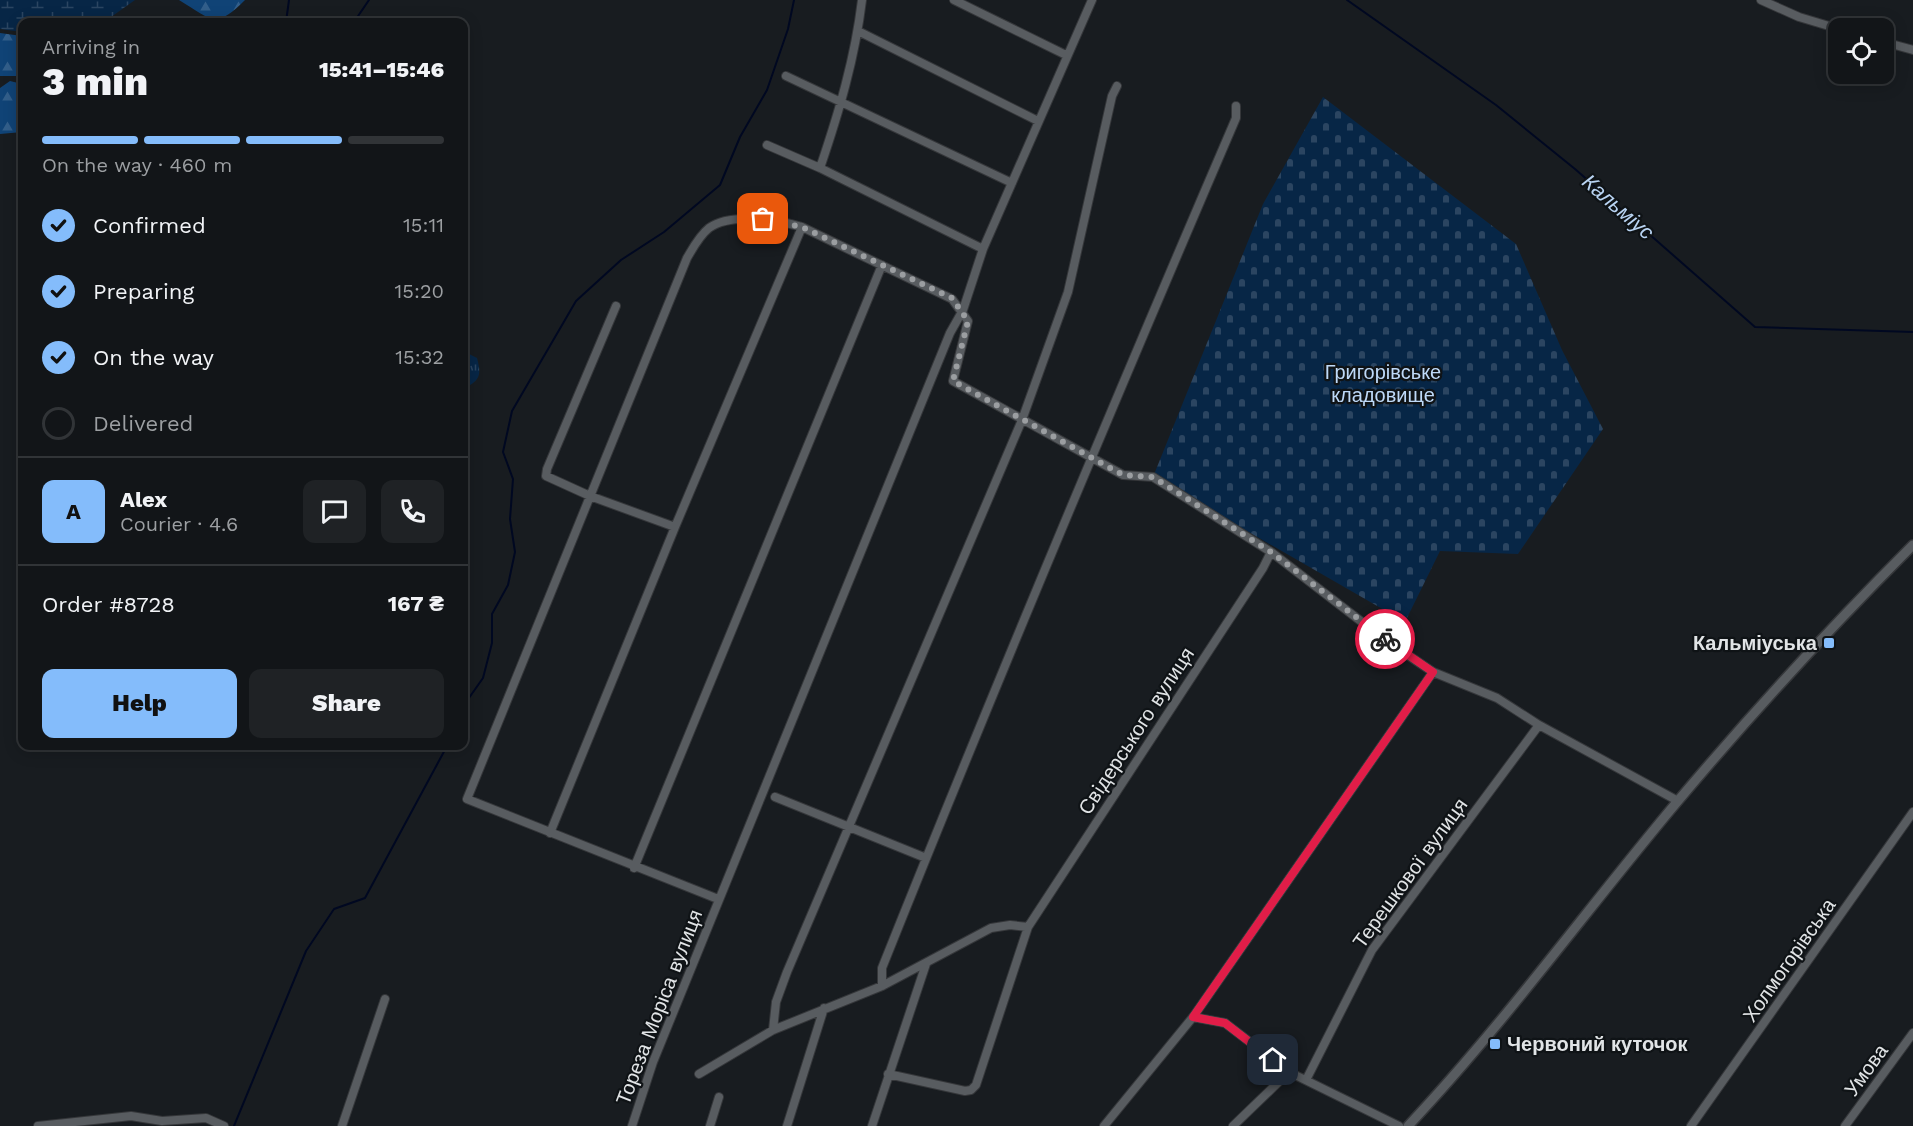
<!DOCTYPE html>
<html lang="en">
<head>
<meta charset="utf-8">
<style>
	:root { --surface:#121518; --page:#1f2225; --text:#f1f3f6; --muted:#9c9fa2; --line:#313437; --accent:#84bcfb }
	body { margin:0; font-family:"Work Sans",sans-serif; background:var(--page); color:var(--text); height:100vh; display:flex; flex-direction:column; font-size:22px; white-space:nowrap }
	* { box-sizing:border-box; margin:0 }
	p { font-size:20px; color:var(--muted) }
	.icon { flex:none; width:33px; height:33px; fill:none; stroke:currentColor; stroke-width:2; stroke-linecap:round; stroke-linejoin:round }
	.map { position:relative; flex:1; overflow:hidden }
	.side { position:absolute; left:18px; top:18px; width:450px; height:732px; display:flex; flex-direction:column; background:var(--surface); border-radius:12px; box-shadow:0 3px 15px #0003,0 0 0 2px var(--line) }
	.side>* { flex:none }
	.controls { position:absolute; left:1828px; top:18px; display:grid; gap:12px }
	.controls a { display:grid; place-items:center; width:66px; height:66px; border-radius:12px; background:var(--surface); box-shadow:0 3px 15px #0003,0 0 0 2px var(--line); font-size:30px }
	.pin { position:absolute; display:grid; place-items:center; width:51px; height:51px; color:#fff; margin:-26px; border-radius:12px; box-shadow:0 3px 9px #0006 }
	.courier { position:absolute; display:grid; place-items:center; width:60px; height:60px; margin:-30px; border:4px solid #e11d48; border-radius:50%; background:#fff; color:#222; box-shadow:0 2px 8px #0007 }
	.headline em { font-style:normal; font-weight:800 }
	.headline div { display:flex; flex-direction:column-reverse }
	.headline { display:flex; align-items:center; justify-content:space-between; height:102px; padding:0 24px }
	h1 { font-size:39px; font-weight:800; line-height:45px }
	.bar { display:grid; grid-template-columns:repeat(4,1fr); gap:9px 6px; align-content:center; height:72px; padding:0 24px }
	.bar i { height:8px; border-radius:4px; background:var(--line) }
	.bar .active { background:var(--accent) }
	.bar p { grid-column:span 4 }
	.line { display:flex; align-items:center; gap:15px; padding:0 24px; border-top:2px solid var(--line) }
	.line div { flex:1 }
	.round { display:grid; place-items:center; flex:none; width:63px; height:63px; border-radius:12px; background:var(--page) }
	ol { padding:0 24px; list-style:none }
	li { display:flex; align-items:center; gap:18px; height:66px }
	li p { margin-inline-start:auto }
	li .icon { padding:6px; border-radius:50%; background:var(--accent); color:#111; stroke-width:4 }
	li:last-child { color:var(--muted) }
	li i { width:33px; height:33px; border:3px solid var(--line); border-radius:50% }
	.button { display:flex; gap:12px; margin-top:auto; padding:12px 24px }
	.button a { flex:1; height:69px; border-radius:12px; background:var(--accent); color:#111; font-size:24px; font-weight:800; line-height:69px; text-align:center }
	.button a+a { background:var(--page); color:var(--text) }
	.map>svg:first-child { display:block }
	.grass { fill:url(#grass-tufts) }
	.forest { fill:url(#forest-firs) }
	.wetland { fill:url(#wetland-marsh) }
	.cemetery { fill:url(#cemetery-stones) }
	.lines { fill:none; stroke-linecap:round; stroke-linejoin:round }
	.stream { stroke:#000821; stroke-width:2 }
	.minor-casing { stroke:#35373a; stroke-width:10 }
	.tertiary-casing { stroke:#35373a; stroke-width:12 }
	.minor { stroke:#585c60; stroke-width:8 }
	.tertiary { stroke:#585c60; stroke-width:9 }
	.done { stroke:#9b9ea1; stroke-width:6; stroke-dasharray:0 10.8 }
	.route { stroke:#e11d48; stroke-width:8 }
	.poi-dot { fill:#84bcfb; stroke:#0f1316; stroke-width:2 }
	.labels { text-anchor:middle; stroke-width:4.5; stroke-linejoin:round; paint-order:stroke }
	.park-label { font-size:20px; fill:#bed9f8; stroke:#0f1316 }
	.poi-label { font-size:20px; font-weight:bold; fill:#e1e4e6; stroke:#0f1316; text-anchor:end }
	.street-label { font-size:20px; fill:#e1e4e6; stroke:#0f1316 }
	.water-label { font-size:21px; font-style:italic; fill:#b9d4f3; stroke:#0f1316 }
</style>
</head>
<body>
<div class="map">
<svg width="1913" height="1126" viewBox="0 0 1913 1126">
	<defs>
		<pattern id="grass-tufts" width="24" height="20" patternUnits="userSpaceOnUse" patternTransform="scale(1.5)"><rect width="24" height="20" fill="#072646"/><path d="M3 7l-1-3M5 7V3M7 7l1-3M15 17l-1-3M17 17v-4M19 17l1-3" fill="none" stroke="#2b4561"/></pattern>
		<pattern id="forest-firs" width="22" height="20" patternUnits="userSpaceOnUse" patternTransform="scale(1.5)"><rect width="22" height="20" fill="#104376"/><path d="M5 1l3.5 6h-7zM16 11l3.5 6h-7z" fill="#325e8a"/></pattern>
		<pattern id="wetland-marsh" width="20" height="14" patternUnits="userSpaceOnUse" patternTransform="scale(1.5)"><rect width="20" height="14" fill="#072646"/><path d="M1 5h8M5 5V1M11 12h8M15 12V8" fill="none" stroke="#2b4561"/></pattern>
		<pattern id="cemetery-stones" width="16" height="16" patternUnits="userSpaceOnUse" patternTransform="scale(1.5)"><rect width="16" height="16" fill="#072646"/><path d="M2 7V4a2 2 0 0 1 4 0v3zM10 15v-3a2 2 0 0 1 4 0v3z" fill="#2b4561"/></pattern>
	</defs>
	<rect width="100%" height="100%" fill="#181c20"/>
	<path class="grass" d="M469 354 477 358C480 370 482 378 470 385L464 381V358Z"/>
	<path class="forest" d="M179 0H245C215 30 212 20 179 0Z
		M0 33 22 36V76H0Z
		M10 81 22 84V132L0 134V88Z"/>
	<path class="wetland" d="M0 0H135L104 22H22V32L0 29Z"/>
	<path class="cemetery" d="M1323 97 1516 244 1562 350 1603 429 1518 554 1440 551 1405 622 1153 477 1263 204Z"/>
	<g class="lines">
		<path class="stream" d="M1347 0 1496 105 1575 169 1755 327 1913 332
			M286 22 289 0
			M354 22 369 0
			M464 705 483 678 492 643V614L508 585 515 552 510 519 513 479 503 452 512 411 576 301 621 260 664 232 720 185 740 137 767 90 788 29 794 0
			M234 1126 306 951 334 909 365 898 447 746"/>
		<g class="minor-casing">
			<path id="minor" d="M954 0 1066 55
				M1761 0 1799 17 1839 29
				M858 31 1038 121
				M1884 42 1913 50
				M786 76 1012 183
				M767 145 820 168 983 249
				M820 168C839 112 855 58 862 0
				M616 306 547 469 546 476 590 496 675 527
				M775 797 926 858
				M550 833 675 527 802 227
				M634 868 882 265
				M718 899 467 799 687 258C693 248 699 236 709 228 731 212 778 220 802 227L952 299 968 321 953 381 1123 475 1153 477 1271 552 1384 639 1433 672 1497 698 1539 725 1678 801
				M882 986V968C996 683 1115 400 1236 118V106
				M1193 1017 1225 1023 1289 1072 1399 1126
				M773 1030 776 1002 787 972 1022 420 1068 292 1112 96 1117 86
				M699 1074 773 1030 882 986 991 928 1010 925 1028 927
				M888 1074 965 1091 971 1090 976 1085 1028 927 1263 568 1271 552
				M1306 1080 1372 950 1539 725
				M38 1126 131 1116 162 1121 206 1118 224 1126
				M342 1126 385 999
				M632 1126 653 1062 950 333 963 310 983 249 1092 0
				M710 1126 719 1097
				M787 1126 824 1008
				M872 1126 926 964
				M1104 1126 1193 1017 1433 672
				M1233 1126 1289 1072
				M1691 1126 1913 812
				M1845 1126 1913 1033"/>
		</g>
		<g class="tertiary-casing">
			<path id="tertiary" d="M1408 1126C1504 1024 1587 909 1677 802 1752 713 1831 627 1913 545"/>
		</g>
		<use href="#minor" class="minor"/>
		<use href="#tertiary" class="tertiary"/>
	</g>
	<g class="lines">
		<path class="done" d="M763 219 802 227 952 298 968 321 953 381 1123 475 1153 477 1271 552 1385 639"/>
		<path class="route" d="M1273 1060 1225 1023 1193 1017 1433 672 1385 639"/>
	</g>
	<g class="poi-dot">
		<rect x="1823" y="637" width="12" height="12" rx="3"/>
		<rect x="1489" y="1038" width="12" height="12" rx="3"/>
	</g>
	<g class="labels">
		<g class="park-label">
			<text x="1383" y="379">Григорівське<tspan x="1383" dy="23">кладовище</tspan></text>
		</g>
		<g class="poi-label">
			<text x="1817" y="650">Кальміуська</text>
			<text x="1507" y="1051" text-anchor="start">Червоний куточок</text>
		</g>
		<g class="street-label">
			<text transform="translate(1136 731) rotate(-57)" y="7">Свiдерського вулиця</text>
			<text transform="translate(1410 873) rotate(-54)" y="7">Терешкової вулиця</text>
			<text transform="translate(1789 960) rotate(-55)" y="7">Холмогорівська</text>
			<text transform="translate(659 1007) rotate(-69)" y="7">Тореза Моріса вулиця</text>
			<text transform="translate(1866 1070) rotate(-54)" y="7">Умова</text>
		</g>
		<g class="water-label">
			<text transform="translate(1618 207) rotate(41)" y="7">Кальміус</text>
		</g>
	</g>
</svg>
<div class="controls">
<a><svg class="icon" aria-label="locate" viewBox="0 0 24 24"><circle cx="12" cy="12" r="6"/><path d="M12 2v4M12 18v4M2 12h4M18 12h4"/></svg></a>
</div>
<div class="pin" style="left:763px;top:219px;background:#ea580c"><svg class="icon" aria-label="bag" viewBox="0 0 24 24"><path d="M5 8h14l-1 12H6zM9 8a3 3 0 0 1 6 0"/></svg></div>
<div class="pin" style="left:1273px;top:1060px;background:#1f2937"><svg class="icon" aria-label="home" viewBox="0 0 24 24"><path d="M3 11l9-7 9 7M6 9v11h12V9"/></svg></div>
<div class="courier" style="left:1385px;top:639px"><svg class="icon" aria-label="bike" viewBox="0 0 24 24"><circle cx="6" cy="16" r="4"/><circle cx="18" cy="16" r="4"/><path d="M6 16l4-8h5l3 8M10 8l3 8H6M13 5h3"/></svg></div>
<section class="side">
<div class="headline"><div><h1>3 min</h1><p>Arriving in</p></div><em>15:41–15:46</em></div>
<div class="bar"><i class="active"></i><i class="active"></i><i class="active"></i><i></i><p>On the way · 460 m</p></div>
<ol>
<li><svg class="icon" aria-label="check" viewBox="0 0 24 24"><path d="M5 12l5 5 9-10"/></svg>Confirmed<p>15:11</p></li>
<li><svg class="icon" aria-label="check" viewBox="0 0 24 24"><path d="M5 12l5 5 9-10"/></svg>Preparing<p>15:20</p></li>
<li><svg class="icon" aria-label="check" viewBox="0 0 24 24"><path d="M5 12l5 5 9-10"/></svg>On the way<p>15:32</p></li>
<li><i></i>Delivered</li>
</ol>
<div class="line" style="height:108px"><b class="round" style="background:var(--accent);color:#111">A</b><div><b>Alex</b><p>Courier · 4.6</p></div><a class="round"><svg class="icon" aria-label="chat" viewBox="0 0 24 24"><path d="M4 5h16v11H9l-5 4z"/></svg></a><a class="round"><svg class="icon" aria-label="phone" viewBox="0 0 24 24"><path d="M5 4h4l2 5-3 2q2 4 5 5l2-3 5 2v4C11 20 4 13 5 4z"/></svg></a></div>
<div class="line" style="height:78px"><div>Order #8728</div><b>167 ₴</b></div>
<div class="button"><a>Help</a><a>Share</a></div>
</section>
</div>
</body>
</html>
